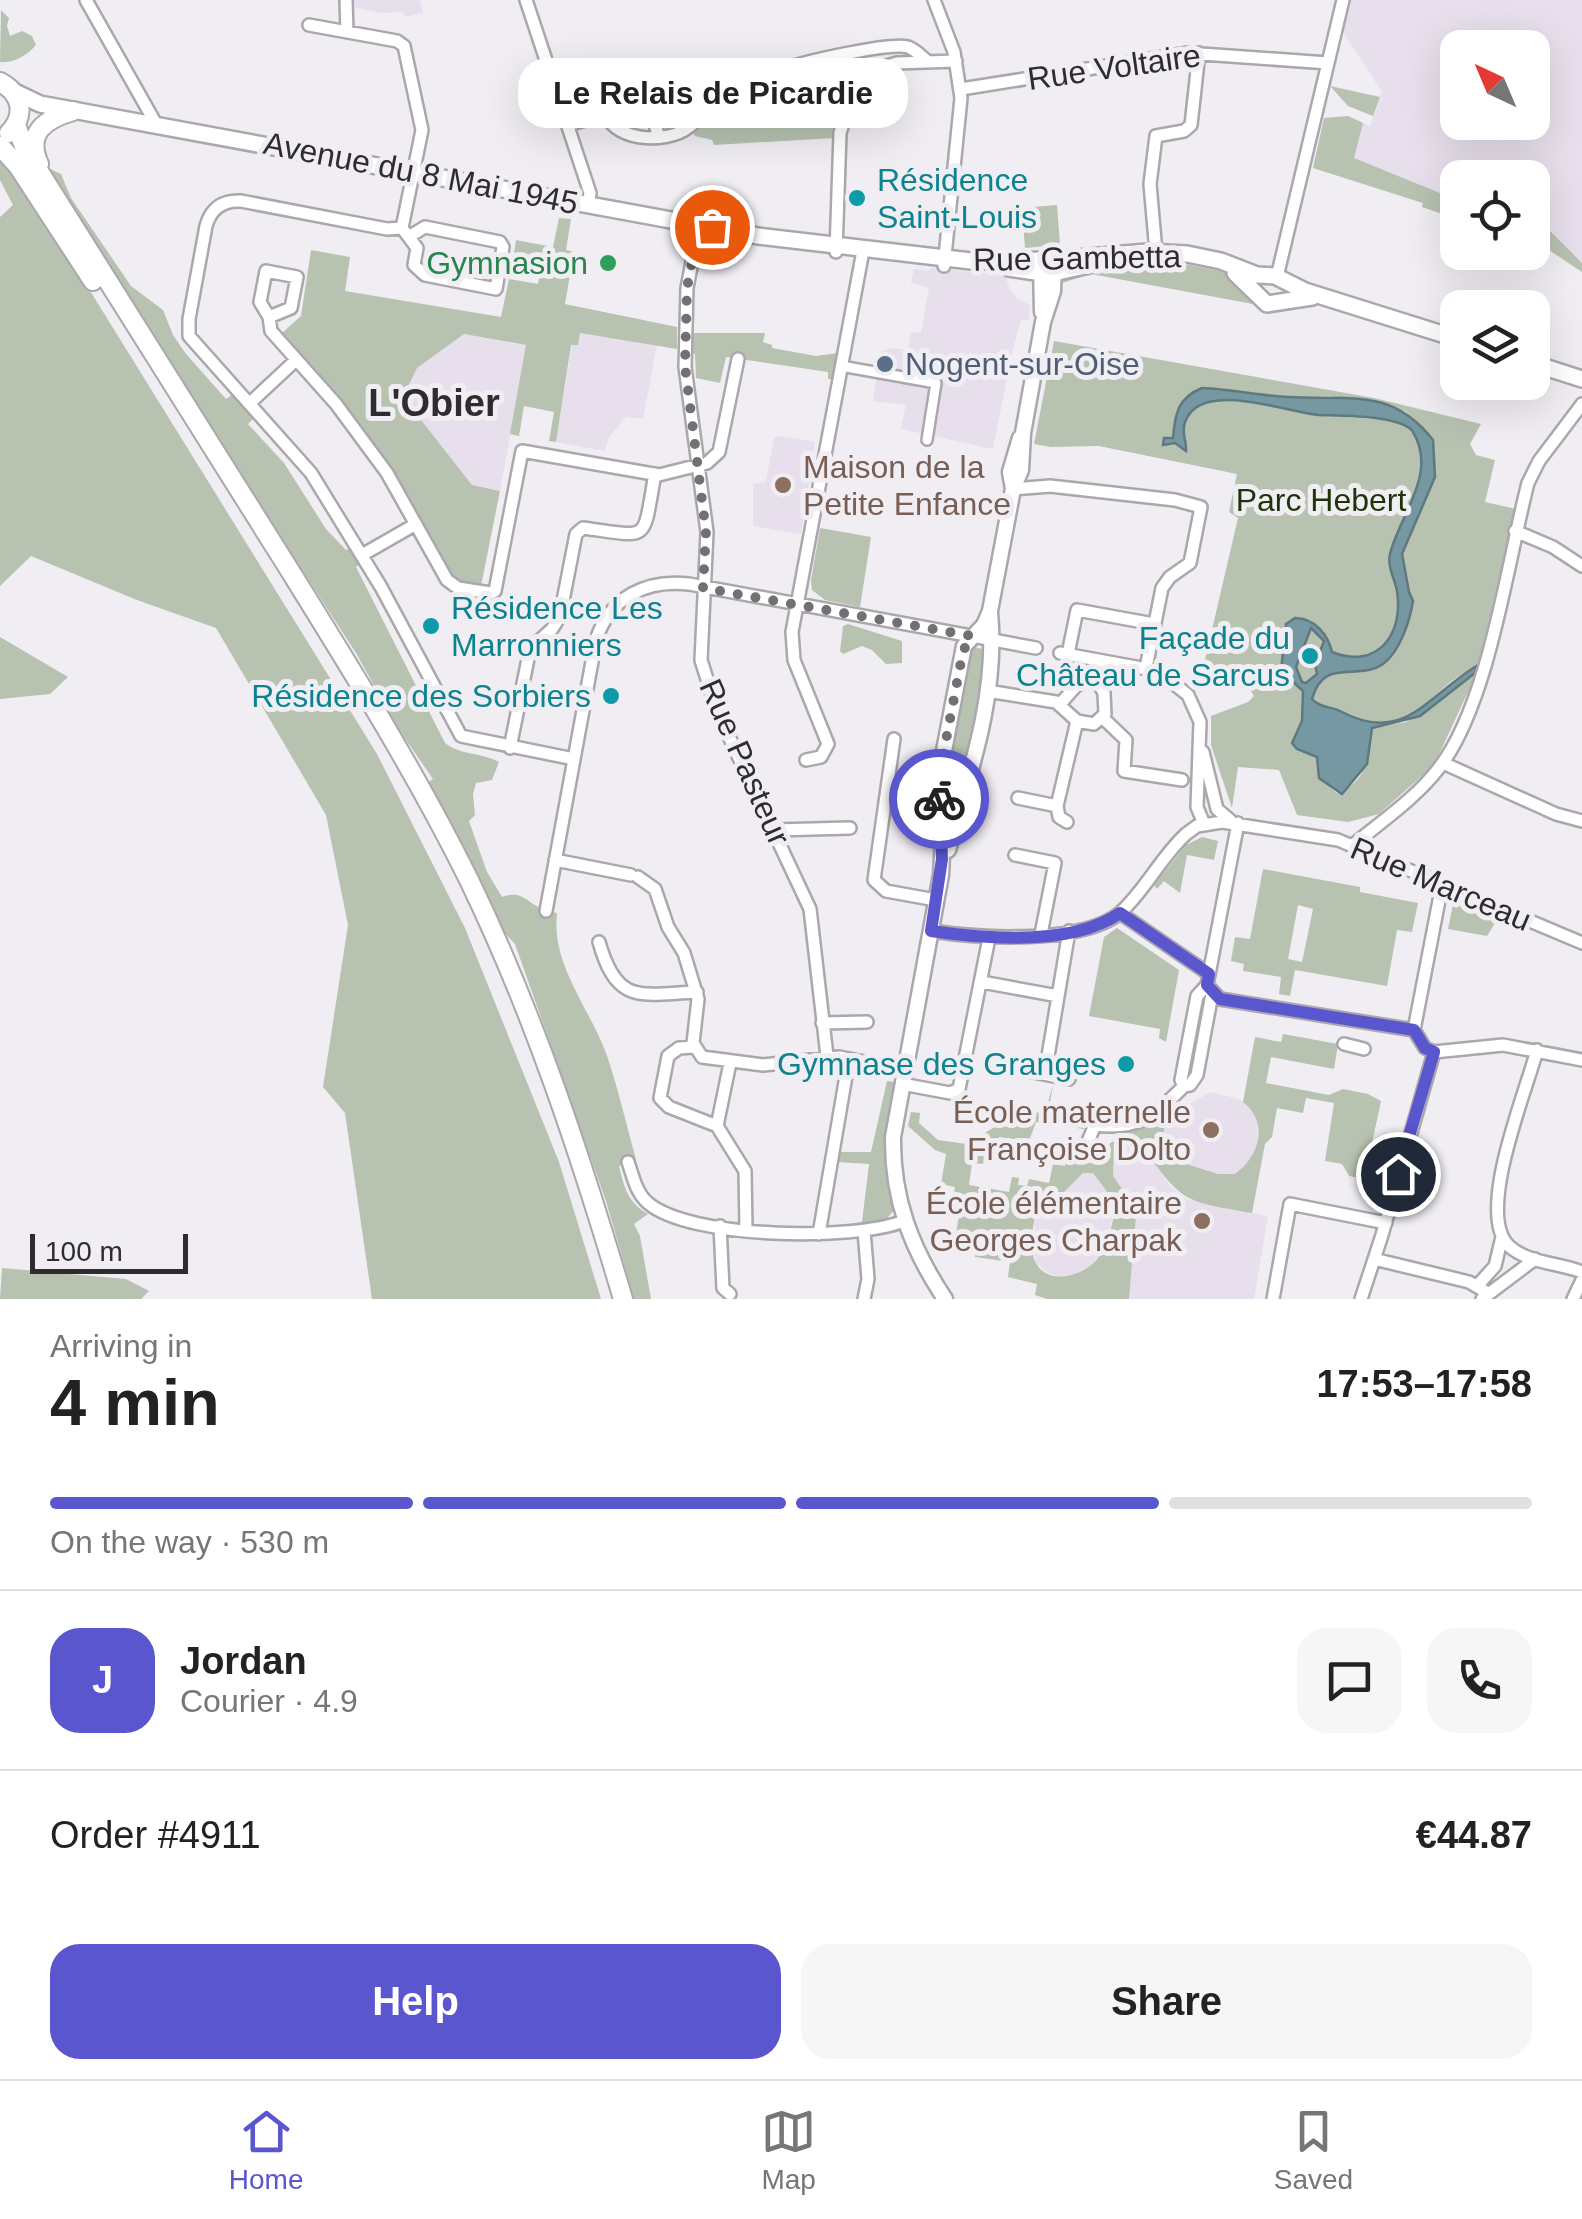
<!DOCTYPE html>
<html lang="en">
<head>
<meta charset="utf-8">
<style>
	:root { --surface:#fff; --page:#f6f6f6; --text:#222; --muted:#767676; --line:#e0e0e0; --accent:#5956ce }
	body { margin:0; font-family:Helvetica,sans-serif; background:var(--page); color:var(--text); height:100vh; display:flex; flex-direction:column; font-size:38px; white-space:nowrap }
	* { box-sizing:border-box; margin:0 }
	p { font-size:32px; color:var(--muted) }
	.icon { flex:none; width:55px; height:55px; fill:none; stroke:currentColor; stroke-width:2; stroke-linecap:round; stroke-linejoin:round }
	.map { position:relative; height:1299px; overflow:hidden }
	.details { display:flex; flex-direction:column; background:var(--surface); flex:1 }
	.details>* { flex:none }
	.needle { width:65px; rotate:316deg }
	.fabs { position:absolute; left:1440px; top:30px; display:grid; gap:20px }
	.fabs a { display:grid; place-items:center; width:110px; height:110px; border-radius:20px; background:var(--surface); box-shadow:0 10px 40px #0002; font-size:50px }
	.scale { position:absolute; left:30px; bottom:25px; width:158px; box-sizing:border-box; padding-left:10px; border:5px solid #2e2c2e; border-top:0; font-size:28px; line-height:35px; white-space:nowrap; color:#2e2c2e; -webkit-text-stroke:8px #f0edf3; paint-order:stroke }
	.pin { position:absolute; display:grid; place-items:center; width:85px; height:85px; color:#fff; margin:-42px; border:5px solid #fff; border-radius:50%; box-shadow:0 2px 10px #0007 }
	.courier { position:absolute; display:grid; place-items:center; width:100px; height:100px; margin:-50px; border:8px solid #5956ce; border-radius:50%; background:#fff; color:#222; box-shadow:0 2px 12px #0007 }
	.bubble { position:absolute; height:70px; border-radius:30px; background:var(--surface); box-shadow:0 10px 40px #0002; font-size:32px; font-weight:600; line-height:70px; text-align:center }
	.head em { font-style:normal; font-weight:600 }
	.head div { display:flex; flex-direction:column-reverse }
	.head { display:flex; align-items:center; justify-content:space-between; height:170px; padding:0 50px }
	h1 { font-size:65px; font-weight:600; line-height:75px }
	.bar { display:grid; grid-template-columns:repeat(4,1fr); gap:15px 10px; align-content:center; height:120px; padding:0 50px }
	.bar i { height:12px; border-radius:8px; background:var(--line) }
	.bar .selected { background:var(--accent) }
	.bar p { grid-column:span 4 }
	.line { display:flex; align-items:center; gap:25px; padding:0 50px; border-top:2px solid var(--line) }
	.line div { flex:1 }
	.round { display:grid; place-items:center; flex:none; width:105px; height:105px; border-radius:30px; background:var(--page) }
	.primary-button { display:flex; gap:20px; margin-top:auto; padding:20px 50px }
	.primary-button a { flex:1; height:115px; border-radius:30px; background:var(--accent); color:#fff; font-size:40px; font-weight:600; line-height:115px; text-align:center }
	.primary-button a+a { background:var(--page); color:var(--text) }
	.dock { display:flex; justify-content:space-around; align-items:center; height:140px; border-top:2px solid var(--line); background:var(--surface); font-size:28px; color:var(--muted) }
	.dock a { display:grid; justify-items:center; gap:5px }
	.dock .selected { color:var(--accent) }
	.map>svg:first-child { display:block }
	.built { fill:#e7dfeb; fill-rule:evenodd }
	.green { fill:#b7c2b1; fill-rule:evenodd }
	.water { fill:#7598a2; stroke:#60787f; stroke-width:2.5; fill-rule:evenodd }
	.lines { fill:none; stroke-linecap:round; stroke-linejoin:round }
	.pedestrian-casing { stroke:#aba7ad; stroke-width:14 }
	.minor-casing { stroke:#aba7ad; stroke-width:16 }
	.tertiary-casing { stroke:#aba7ad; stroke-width:19 }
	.secondary-casing { stroke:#aba7ad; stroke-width:20 }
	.primary-casing { stroke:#aba7ad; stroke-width:22 }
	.pedestrian { stroke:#fff; stroke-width:9 }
	.minor { stroke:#fff; stroke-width:11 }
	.tertiary { stroke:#fff; stroke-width:14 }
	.secondary { stroke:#fff; stroke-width:15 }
	.primary { stroke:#fff; stroke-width:18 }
	.done { stroke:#727073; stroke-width:10; stroke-dasharray:0 18 }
	.route { stroke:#5956ce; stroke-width:12 }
	.culture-dot { fill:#0f9aa8; stroke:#f0edf3; stroke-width:4 }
	.leisure-dot { fill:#2e9e5b; stroke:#f0edf3; stroke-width:4 }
	.service-dot { fill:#5c6f8a; stroke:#f0edf3; stroke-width:4 }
	.education-dot { fill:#8d6e63; stroke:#f0edf3; stroke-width:4 }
	.labels { text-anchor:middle; stroke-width:10; stroke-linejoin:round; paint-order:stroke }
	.street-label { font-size:32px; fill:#2e2c2e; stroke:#f0edf3 }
	.culture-label { font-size:32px; fill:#0d838f; stroke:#f0edf3; text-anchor:end }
	.leisure-label { font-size:32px; fill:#27864d; stroke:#f0edf3; text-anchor:end }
	.service-label { font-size:32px; fill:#4e5e75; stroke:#f0edf3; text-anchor:start }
	.education-label { font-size:32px; fill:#785e54; stroke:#f0edf3; text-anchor:end }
	.park-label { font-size:32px; fill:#1d340a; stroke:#f0edf3 }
	.quarter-label { font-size:38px; font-weight:bold; fill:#2e2c2e; stroke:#f0edf3 }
</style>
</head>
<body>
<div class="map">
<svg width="1582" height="1299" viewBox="0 0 1582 1299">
	<rect width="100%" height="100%" fill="#f0edf3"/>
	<path class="built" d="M353 0H420L423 13 405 17 403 12 381 13 353 7Z
		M1351 0H1582V272L1546 248 1533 244 1532 178H1458L1457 219 1422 207 1423 203 1313 168 1324 118 1348 116 1370 126 1382 92 1343 32ZM1458 48H1532V122H1458Z
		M931 268 1005 275 1010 290 1017 299 1030 305 1029 320 1021 319 1011 357 993 449 901 429 906 405 873 401 880 352 892 348 908 350 911 332 921 333 929 288 911 283 914 269 928 271Z
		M580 333 657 345 643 419 626 417 609 437 605 451 556 442 572 344Z
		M464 334 527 346 500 491 472 485 402 396 417 368Z
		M778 436 815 442 801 534 753 526V484L766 482 774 438Z
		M1210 1092 1239 1099 1254 1111 1258 1122 1257 1147 1249 1162 1236 1174H1218L1164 1158V1119Z
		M1124 1144 1144 1149 1171 1187 1187 1199 1268 1216 1254 1299H1129L1136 1217 1131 1202 1112 1176 1114 1150Z
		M1083 1173H1093L1117 1205 1101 1254 1090 1266 1075 1274 1060 1277 1049 1274 1037 1264 1032 1249 1037 1207 1055 1200Z"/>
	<path class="green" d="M1 10 9 18 7 26 10 36 22 31 32 36 36 45C29 54 13 64 0 62Z
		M831 71 840 73 846 94 835 138 714 145 712 140 695 136 689 127 700 109 764 110 779 86Z
		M1330 86 1380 97 1373 116 1348 106Z
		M1348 116 1363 123 1354 158 1457 200V219L1422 207 1423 203 1313 168 1324 118Z
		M0 162 12 169 35 202 377 754 465 928 559 1162 601 1299H372L345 1113 323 1087 348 925 326 815 216 628 137 600 31 556 0 586V217L13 205 0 180Z
		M48 168 61 174 71 198 131 286 163 310 173 335 186 354 226 399 233 394 255 417 248 424 284 463 326 529 346 550 352 547 362 562 356 567 445 743C462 756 481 752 499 762L492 780 476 783 473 794 475 815 469 821 487 872 502 897C521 890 526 901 540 908 545 911 552 912 557 913 551 964 589 1007 606 1053 618 1087 626 1124 636 1159L619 1166C624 1187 628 1203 648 1214L634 1224 640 1236 651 1299H634L606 1201 515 944 501 929 427 783 433 779 397 727 356 653 154 342Z
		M1057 205 1060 245 1025 248 1022 208Z
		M559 218 571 219 566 250 574 252 565 304 677 327V349L580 333 578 345H571L556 442 549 441 554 412 524 406 519 436 510 434 526 345 464 334 417 368 403 397 472 485 500 491 481 586 459 582 453 577 392 473 281 334 301 316 311 250 350 257 345 291 501 317 509 279 538 284 542 260 514 254 516 240 553 247Z
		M1539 220 1582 263V272L1546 248 1533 244V229Z
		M1145 263H1180L1230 273 1253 304 1091 274 1062 283C1077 264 1105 266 1128 265L1130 270 1145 269Z
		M691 333H765L763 342 772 345V348L816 356 838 353 833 379H828V372L726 357 720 383 696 378 695 354 691 353Z
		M1054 341 1374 398 1481 424 1470 444 1476 455 1495 460 1485 502 1516 509 1475 677 1434 765 1379 814 1348 822 1297 815 1279 770 1238 767 1232 808 1211 745V716L1248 702 1254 696 1249 688 1204 664 1238 518 1229 512 1237 474 1099 446 1051 447 1034 444ZM1202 388 1295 398 1329 396 1405 411 1433 440 1435 477 1402 554 1411 611 1396 648 1377 667 1329 674 1318 685 1312 699C1320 708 1329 706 1340 711 1415 750 1423 687 1477 667L1475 673 1433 707 1406 722 1372 728C1367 756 1370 780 1337 793L1319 778 1317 757 1299 750 1294 736 1302 721 1303 691 1281 670 1286 624 1289 620C1313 624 1326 626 1332 653 1377 670 1398 639 1398 596 1397 585 1391 576 1393 566 1402 524 1443 463 1407 425 1377 417 1346 418 1315 414 1282 410 1202 381 1186 421 1182 430 1182 435 1186 443L1167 445 1162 441 1173 439 1176 411Z
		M820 528 871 537 860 607 825 600 812 590 811 580Z
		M848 624 902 641V663L886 664 872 650 862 646 843 654 840 651 843 626Z
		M1311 628 1325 644 1315 666 1317 674 1306 683 1302 682 1296 667Z
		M0 637 68 677 50 694 0 699Z
		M971 646 986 650 977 725 959 793 952 796 942 789 966 652Z
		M1202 837 1218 841 1214 860 1187 855 1180 893 1164 881 1157 889 1154 885 1186 845Z
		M1263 869 1360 887V892L1418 903 1412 932 1397 930 1387 986 1295 970 1290 996 1279 994 1281 977 1243 971 1244 964 1231 961 1235 937 1250 939ZM1298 905 1313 909 1302 962 1288 959Z
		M1454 900 1498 918 1487 936 1448 929Z
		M1117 928 1179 970 1166 1042 1159 1038 1160 1029 1089 1016 1104 937Z
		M1283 1034 1338 1044 1334 1069 1271 1057 1266 1083 1329 1095 1343 1089 1368 1094 1381 1101 1372 1143 1380 1146 1365 1179 1349 1176 1342 1164 1325 1161 1334 1103 1306 1098 1303 1113 1277 1108 1272 1137 1265 1144 1252 1213C1186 1201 1184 1205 1144 1149L1124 1144 1114 1150 1113 1176 1131 1202 1136 1217 1129 1299H1047L1035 1295 1037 1284 1008 1277 1010 1262 975 1257 976 1245 983 1246 984 1240 956 1234 959 1214 951 1211 955 1187 941 1184 946 1154 935 1150 908 1126 911 1112 920 1113 919 1123 938 1140 966 1144 1017 1114 1045 1112 1053 1085 1048 1113 1088 1119 1084 1129 1036 1122 1029 1141 999 1137 985 1153 983 1164 972 1163 969 1185 1009 1192 1012 1177 1019 1178 1018 1185 1027 1186 1029 1179 1049 1183 1053 1164 1065 1166 1068 1150 1086 1154 1090 1147 1095 1153 1176 1101 1182 1108 1164 1119V1157L1218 1174H1235C1260 1156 1269 1122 1243 1102L1255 1037 1281 1042ZM1083 1173H1093L1117 1205C1112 1221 1109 1244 1098 1258 1085 1275 1049 1287 1036 1263 1027 1247 1034 1224 1037 1208L1056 1200Z
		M887 1081 895 1082 886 1147 895 1209 883 1223 862 1222 869 1164 836 1162 838 1152H871Z
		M2 1268 126 1279 149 1291 141 1299H0Z"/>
	<path class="water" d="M1202 388C1231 389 1260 396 1289 397 1348 401 1391 386 1433 440L1435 477 1402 554 1409 592 1413 601C1410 620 1400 652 1383 664 1357 682 1324 656 1312 699 1320 708 1330 706 1340 711 1405 746 1427 695 1478 665L1475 673 1420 716 1372 728 1367 764 1342 794 1319 778 1317 757 1297 749 1292 743 1302 721 1303 691 1281 671 1286 624 1295 618C1315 618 1328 635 1332 652 1377 670 1404 635 1397 591 1395 579 1387 567 1390 554 1400 514 1438 474 1413 432 1403 415 1339 416 1319 415 1285 412 1201 379 1185 422 1181 434 1187 441 1186 451L1175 443 1163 445 1164 438H1173C1175 415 1177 398 1202 388ZM1311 628 1324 641 1315 664 1317 674 1306 683 1302 682 1296 667Z"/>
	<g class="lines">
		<g class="pedestrian-casing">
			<path id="pedestrian" d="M841 366 936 383 927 440"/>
		</g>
		<g class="minor-casing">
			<path id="minor" d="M86 0 156 124
				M346 0 347 32
				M526 0 590 193 588 205
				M934 0 954 52 961 98 944 266
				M309 25 397 41 404 46 422 130 402 228
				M664 74C691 77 717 107 689 127 666 145 608 142 604 107 612 78 638 76 664 74Z
				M642 76 658 135
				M849 77 897 63 956 61
				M961 89 1188 53 1328 63
				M700 109 764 110 777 100 784 69C804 62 890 42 908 47 916 50 921 56 927 61
				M568 125 605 114
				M699 225 687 288 685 367 707 532 701 660 717 711 810 909 827 1056
				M402 228 387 229 241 201C223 200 211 208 206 226L189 319V336L311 473 381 587 461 736 574 759
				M402 228 417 248 414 265 425 275 496 289 503 247 500 242 425 227 410 236
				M836 252 840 133 853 92 841 56
				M1156 252 1150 184 1156 136 1184 131 1191 125 1199 53
				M1277 277 1343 0
				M269 317 260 302 266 271 297 277 291 308 269 317 271 331 336 404 387 473 447 580 458 588 491 593 495 591 522 451 659 475 707 463 719 452 738 359
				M251 402 296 360
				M1013 489 1050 486 1175 500 1201 507 1190 563 1170 577 1162 588 1146 668
				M1515 531 1553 547 1582 566
				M362 555 416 524
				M1060 653 1158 671 1188 695 1200 722 1197 807 1204 824
				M1068 654 1077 610 1154 624
				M987 691 1056 702 1077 721
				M1060 704 1076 686 1094 676
				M1103 718 1126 740 1124 771 1182 780
				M1077 721 1094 724 1105 714 1104 693 1094 676 1098 661
				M894 739 874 880 886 891 936 900
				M510 748 530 649 552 629 560 616 576 534 583 528C652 537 642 544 655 474
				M1203 752 1217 809 1230 820
				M806 760 821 757 828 744 794 660 792 632 862 256
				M1443 763 1556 814 1582 821
				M1018 798 1057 806 1059 817 1067 822
				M1057 806 1077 721
				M1238 823 1207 985 1220 999 1414 1030
				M775 830 850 828
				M1353 845C1382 821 1416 798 1439 768 1489 703 1507 564 1528 483L1539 461 1582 404
				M1015 855 1055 863 1041 934
				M555 860 631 875
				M638 877 655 889 668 927 684 953 698 999 693 1043 702 1057 763 1065 839 1057 905 1070
				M546 911 596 640C610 597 646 579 689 584L1036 648
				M1120 913 1209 974
				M931 931C979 938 1083 945 1121 912 1146 889 1161 857 1186 834L1197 826 1222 822 1338 840 1582 943
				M599 942C617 1006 641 994 697 992
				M982 982 1058 996
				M1207 985 1197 996 1181 1080 1184 1086 1190 1085 1197 1075 1212 994
				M822 1023 867 1022
				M1414 1030 1442 885
				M1414 1030 1425 1048 1434 1052
				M1344 1044 1364 1049
				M694 1047 679 1048 668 1056 660 1098 669 1107 717 1126
				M1537 1050C1526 1092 1475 1214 1509 1246 1527 1263 1559 1263 1582 1272
				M1434 1052 1503 1045 1582 1060
				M730 1063 717 1126 745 1171 746 1229
				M1023 1070 1069 1079
				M1045 1074 1069 931
				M902 1084 950 1093 959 1089 989 938
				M1083 1153 1095 1125C1139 1130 1153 1117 1184 1086
				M628 1162C633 1176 636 1193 648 1203 690 1239 854 1241 904 1221
				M720 1226 723 1288 730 1294
				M819 1234 846 1076
				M1374 1259 1469 1282 1488 1293
				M1478 1285 1495 1266 1502 1237
				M864 1299 868 1279 864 1231
				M1273 1299 1290 1204 1386 1223
				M1361 1299 1382 1235 1434 1052
				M1482 1299 1535 1259
				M1573 1299 1582 1280"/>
		</g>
		<g class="tertiary-casing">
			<path id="tertiary" d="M1041 263 1042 312
				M1013 489 1010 472 1020 438
				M948 850C970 773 998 693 990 613
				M945 1299C911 1248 892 1198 893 1137L941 875 943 837 939 777 964 646 984 625 990 611 1013 489 1021 470 1023 433 1043 322 1053 291 1054 265"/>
		</g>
		<g class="secondary-casing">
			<path id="secondary" d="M13 91 40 104 758 236 971 261 1054 260 1147 252 1187 254 1221 261 1257 275 1275 276 1305 291 1458 339
				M1009 268 1049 274 1089 265
				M1235 273 1267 304 1312 297
				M1532 363 1582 379"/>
		</g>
		<g class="primary-casing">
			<path id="primary" d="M0 82C22 94 26 115 9 133
				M16 125 25 149C111 288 199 427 287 566 351 669 415 771 469 880 534 1014 581 1157 623 1299
				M0 146 18 166 93 281
				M39 164C25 133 45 119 73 111"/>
		</g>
		<use href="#pedestrian" class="pedestrian"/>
		<use href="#minor" class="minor"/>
		<use href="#tertiary" class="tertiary"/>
		<use href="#secondary" class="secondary"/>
		<use href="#primary" class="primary"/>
	</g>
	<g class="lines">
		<path class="done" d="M712 227 699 225 687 288 685 366 706 532 703 588 972 636 963 651 938 782 939 799"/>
		<path class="route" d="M939 799 942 859 931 931C986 939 1073 946 1120 913L1209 974 1207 985 1220 999 1414 1030 1425 1048 1434 1052 1398 1174"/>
	</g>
	<g class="culture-dot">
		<circle cx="857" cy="198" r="10"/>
		<circle cx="431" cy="626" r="10"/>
		<circle cx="1310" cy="656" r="10"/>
		<circle cx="611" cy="696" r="10"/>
		<circle cx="1126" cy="1064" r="10"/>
	</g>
	<circle class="leisure-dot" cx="608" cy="263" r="10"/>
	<circle class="service-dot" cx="885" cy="364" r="10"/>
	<g class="education-dot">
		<circle cx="783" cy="485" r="10"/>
		<circle cx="1211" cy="1130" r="10"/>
		<circle cx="1202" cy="1221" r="10"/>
	</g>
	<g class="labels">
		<g class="street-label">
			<text transform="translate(1114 67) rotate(-8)" y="11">Rue Voltaire</text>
			<text transform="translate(421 173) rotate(11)" y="11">Avenue du 8 Mai 1945</text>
			<text transform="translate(1077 258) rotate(-1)" y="11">Rue Gambetta</text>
			<text transform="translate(745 762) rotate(66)" y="11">Rue Pasteur</text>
			<text transform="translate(1441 884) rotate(23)" y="11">Rue Marceau</text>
		</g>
		<g class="culture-label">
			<text x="877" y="191" text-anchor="start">Résidence<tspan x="877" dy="37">Saint-Louis</tspan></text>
			<text x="451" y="619" text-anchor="start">Résidence Les<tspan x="451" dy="37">Marronniers</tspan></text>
			<text x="1290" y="649">Façade du<tspan x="1290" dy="37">Château de Sarcus</tspan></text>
			<text x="591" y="707">Résidence des Sorbiers</text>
			<text x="1106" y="1075">Gymnase des Granges</text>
		</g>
		<g class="leisure-label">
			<text x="588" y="274">Gymnasion</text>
		</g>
		<g class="service-label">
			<text x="905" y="375">Nogent-sur-Oise</text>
		</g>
		<g class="education-label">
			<text x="803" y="478" text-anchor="start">Maison de la<tspan x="803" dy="37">Petite Enfance</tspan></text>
			<text x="1191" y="1123">École maternelle<tspan x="1191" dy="37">Françoise Dolto</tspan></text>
			<text x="1182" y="1214">École élémentaire<tspan x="1182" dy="37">Georges Charpak</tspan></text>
		</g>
		<g class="park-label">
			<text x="1321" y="511">Parc Hebert</text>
		</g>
		<g class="quarter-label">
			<text x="434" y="416">L'Obier</text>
		</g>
	</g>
</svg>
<div class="fabs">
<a><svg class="needle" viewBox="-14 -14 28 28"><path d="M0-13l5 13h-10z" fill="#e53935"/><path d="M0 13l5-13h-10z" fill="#767676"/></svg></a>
<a><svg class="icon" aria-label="locate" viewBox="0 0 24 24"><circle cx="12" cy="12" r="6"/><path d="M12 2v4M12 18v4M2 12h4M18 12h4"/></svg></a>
<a><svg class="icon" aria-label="layers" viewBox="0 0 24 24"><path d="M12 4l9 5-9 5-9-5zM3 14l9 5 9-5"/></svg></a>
</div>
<div class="scale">100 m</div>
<div class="pin" style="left:712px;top:227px;background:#ea580c"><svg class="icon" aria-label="bag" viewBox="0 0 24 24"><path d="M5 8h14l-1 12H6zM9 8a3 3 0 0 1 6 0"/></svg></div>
<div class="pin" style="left:1398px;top:1174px;background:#1f2937"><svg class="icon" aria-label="home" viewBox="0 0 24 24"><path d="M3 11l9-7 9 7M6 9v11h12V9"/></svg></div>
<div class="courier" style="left:939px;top:799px"><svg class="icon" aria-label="bike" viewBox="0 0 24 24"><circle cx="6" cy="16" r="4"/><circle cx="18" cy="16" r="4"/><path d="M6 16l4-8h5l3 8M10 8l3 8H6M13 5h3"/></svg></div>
<div class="bubble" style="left:518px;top:58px;width:390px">Le Relais de Picardie</div>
</div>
<section class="details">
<div class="head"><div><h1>4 min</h1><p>Arriving in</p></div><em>17:53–17:58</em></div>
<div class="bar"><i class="selected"></i><i class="selected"></i><i class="selected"></i><i></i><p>On the way · 530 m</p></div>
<div class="line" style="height:180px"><b class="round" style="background:var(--accent);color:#fff">J</b><div><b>Jordan</b><p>Courier · 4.9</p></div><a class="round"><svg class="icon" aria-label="chat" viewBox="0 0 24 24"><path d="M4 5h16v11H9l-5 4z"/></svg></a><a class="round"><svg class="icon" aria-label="phone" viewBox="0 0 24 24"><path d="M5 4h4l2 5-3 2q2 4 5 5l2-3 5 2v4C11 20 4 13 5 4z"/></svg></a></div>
<div class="line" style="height:130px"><div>Order #4911</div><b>€44.87</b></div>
<div class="primary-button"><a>Help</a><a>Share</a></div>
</section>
<nav class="dock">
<a class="selected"><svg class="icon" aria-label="home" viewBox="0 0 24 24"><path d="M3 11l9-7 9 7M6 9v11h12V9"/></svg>Home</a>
<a><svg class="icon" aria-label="map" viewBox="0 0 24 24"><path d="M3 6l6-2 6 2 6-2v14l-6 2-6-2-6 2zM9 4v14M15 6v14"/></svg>Map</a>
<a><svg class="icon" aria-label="saved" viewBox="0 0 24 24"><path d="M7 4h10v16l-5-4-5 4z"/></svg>Saved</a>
</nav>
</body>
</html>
